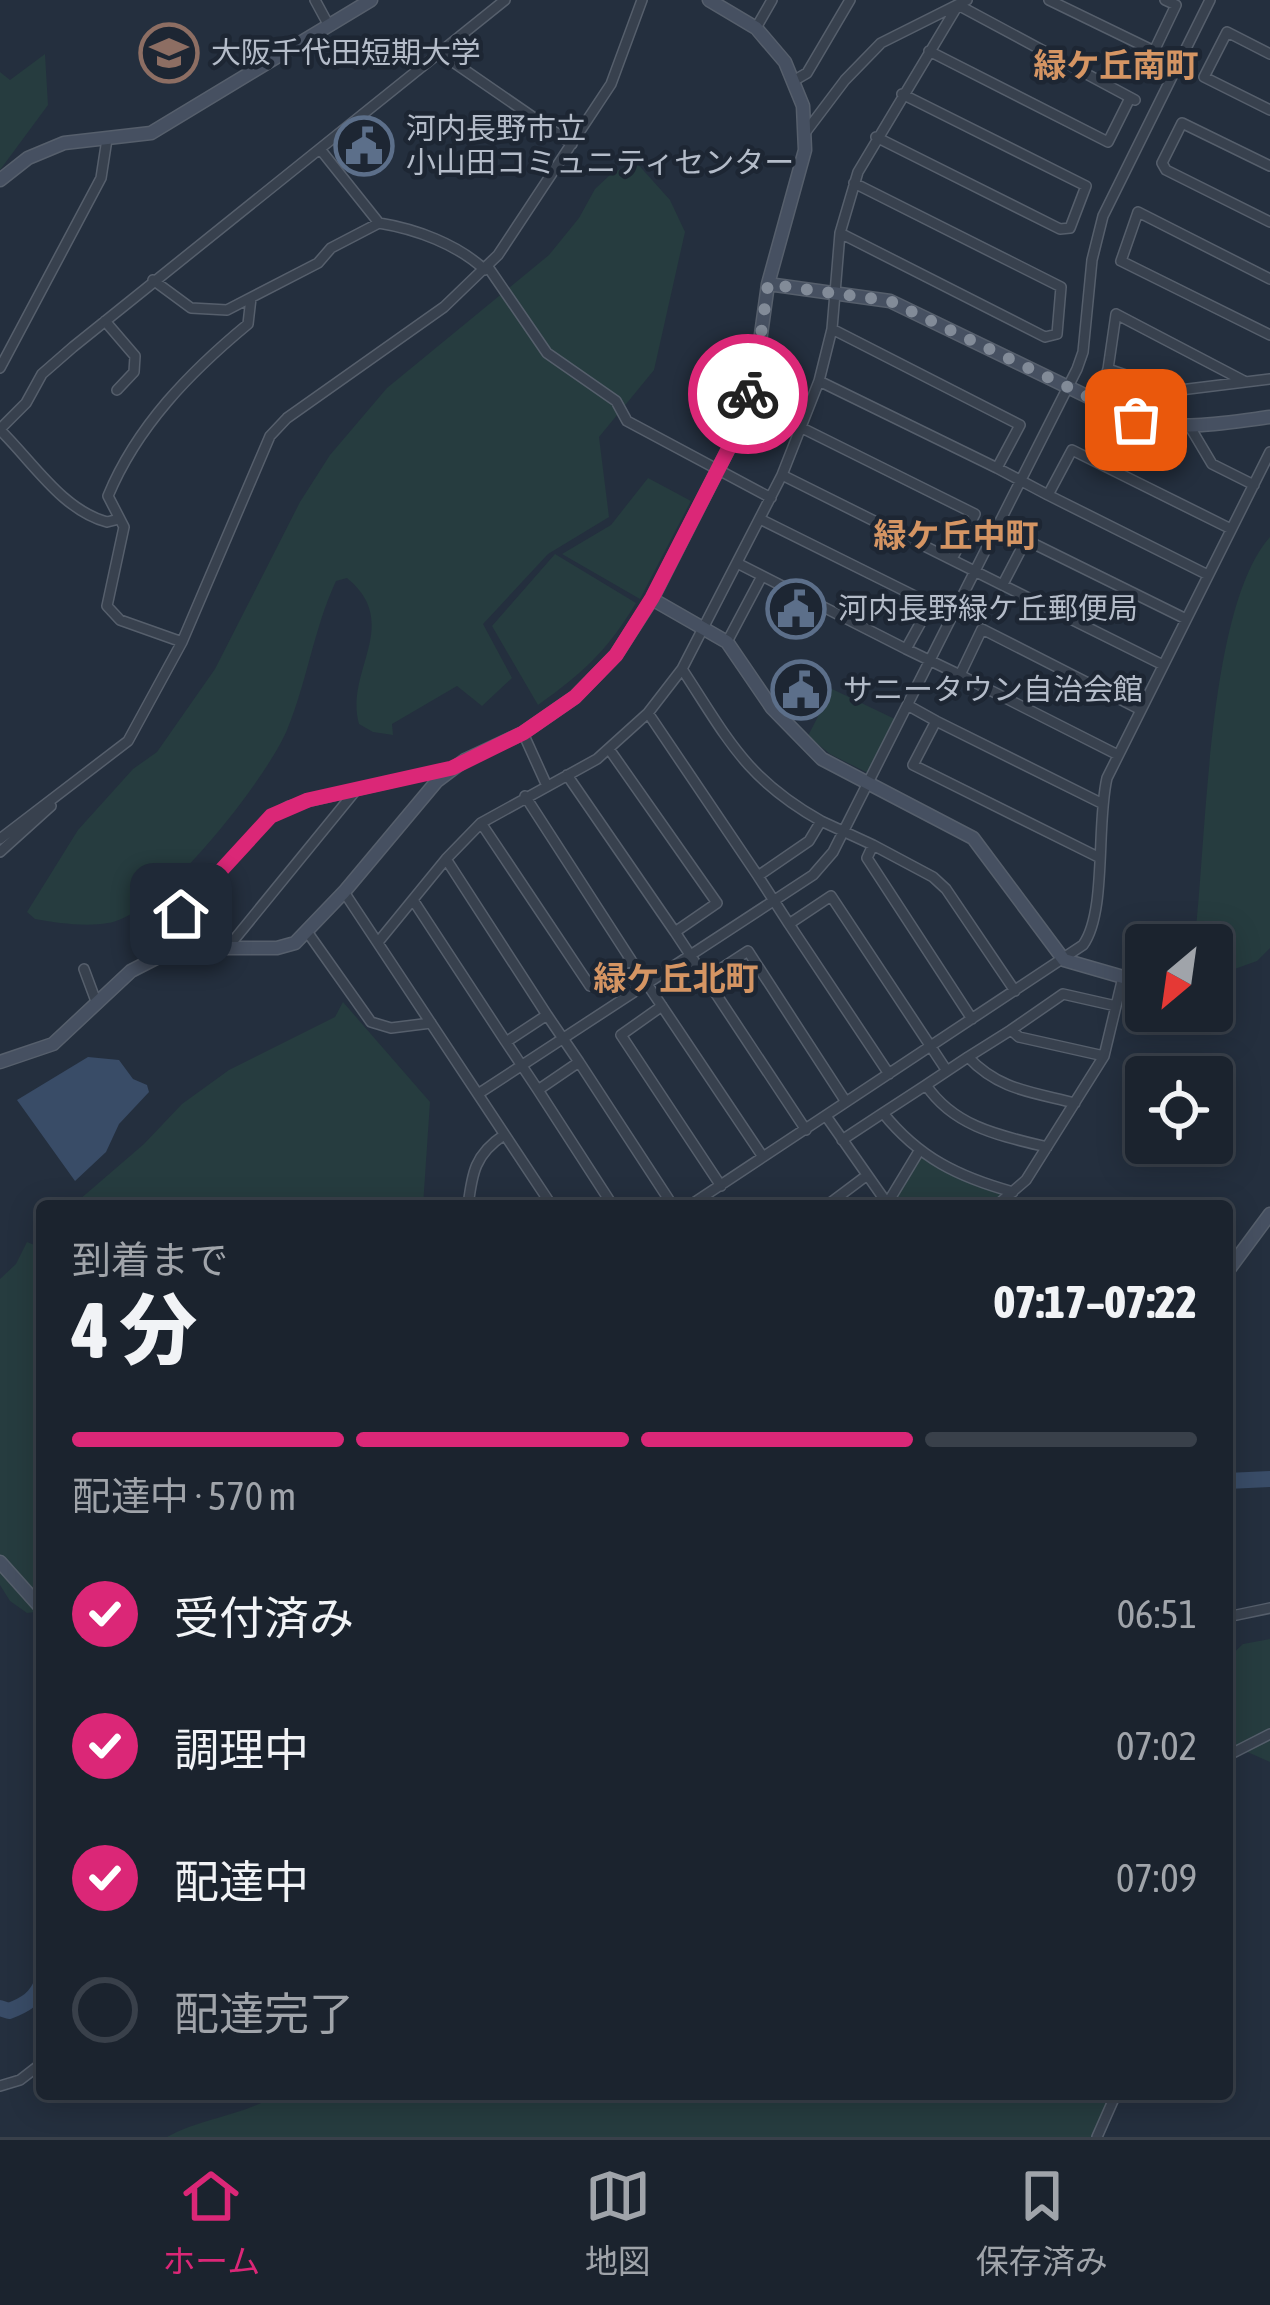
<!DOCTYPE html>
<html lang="ja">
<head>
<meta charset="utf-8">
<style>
	:root { --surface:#1b232e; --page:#282f3a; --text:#f1f3f6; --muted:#a0a4aa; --line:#39404a; --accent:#db2777 }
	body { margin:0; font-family:"Asap Condensed","Noto Sans JP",sans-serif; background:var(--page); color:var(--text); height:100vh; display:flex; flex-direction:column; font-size:45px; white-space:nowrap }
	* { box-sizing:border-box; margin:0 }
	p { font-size:39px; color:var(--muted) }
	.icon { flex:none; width:66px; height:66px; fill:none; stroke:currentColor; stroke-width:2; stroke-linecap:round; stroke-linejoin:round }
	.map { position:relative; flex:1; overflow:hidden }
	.side { position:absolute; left:36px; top:1200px; width:1197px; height:900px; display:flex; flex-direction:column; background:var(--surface); border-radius:12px; box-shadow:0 6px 30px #0003,0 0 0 3px var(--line) }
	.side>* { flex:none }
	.needle { width:78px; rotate:209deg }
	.tools { position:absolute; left:1125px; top:924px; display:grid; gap:24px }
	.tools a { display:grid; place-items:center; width:108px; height:108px; border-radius:12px; background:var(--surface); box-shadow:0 6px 30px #0003,0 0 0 3px var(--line); font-size:60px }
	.pin { position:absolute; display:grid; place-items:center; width:102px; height:102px; color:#fff; margin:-51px; border-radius:24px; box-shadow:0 6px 18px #0006 }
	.courier { position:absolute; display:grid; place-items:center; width:120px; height:120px; margin:-60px; border:9px solid #db2777; border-radius:50%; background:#fff; color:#222; box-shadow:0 3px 15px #0007 }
	.overview em { font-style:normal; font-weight:800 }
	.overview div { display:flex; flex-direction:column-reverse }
	.overview { display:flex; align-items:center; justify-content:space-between; height:204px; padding:0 36px }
	h1 { font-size:78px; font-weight:800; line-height:90px }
	.bar { display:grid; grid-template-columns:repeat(4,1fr); gap:18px 12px; align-content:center; height:144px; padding:0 36px }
	.bar i { height:15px; border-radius:9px; background:var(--line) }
	.bar .on { background:var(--accent) }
	.bar p { grid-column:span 4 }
	ol { padding:0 36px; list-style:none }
	li { display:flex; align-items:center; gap:36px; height:132px }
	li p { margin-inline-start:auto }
	li .icon { padding:12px; border-radius:50%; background:var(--accent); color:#fff; stroke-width:4 }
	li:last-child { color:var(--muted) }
	li i { width:66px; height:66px; border:6px solid var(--line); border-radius:50% }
	.tabs { display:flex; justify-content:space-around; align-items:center; height:168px; border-top:3px solid var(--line); background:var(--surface); font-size:33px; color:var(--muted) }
	.tabs a { display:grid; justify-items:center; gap:6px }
	.tabs .on { color:var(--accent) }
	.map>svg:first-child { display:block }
	.green { fill:#263c3f }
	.water { fill:#394c67 }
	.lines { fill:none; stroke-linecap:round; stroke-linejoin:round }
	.river { stroke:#394c67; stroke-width:16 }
	.street-casing { stroke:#565f6c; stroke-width:12 }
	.secondary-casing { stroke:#565f6c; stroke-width:15 }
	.street { stroke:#38414e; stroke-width:9 }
	.secondary { stroke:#465061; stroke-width:12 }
	.done { stroke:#828b98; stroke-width:12; stroke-dasharray:0 21.6 }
	.route { stroke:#db2777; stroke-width:15 }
	.labels { text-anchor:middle; stroke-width:9; stroke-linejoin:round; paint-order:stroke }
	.poi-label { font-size:30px; fill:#b4bcc9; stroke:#1d2633; text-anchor:start }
	.neighbourhood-label { font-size:33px; font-weight:bold; fill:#d59563; stroke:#1d2633 }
</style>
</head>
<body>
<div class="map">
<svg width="1270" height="2137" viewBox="0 0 1270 2137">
	<rect width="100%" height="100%" fill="#242f3e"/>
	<path class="green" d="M45 54 48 105 0 170V72L10 80Z
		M635 161 670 200 685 232 654 370 599 437 609 517 548 554 483 624 512 678 482 706 457 686 392 724 393 735 373 732 359 724C344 671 403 624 347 578L336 581C314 628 307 682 287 730 267 778 160 916 108 923 86 927 56 923 35 919L27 912 78 830 133 769 157 752 215 669 300 502 330 455 387 388 549 255 579 218 595 189 611 174Z
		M648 478 691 501 640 599 562 554 611 525Z
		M1270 537V948L1257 961 1212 977V945H1194C1207 846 1206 609 1270 537Z
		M555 554 636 603C607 651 583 673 538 705L492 626Z
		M832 689 899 721 872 775 830 754 808 736Z
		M343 1002 430 1102 423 1206H371L360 1202 359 1206H72L144 1144 182 1104 229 1070 335 1017Z
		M921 1153 1009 1193 993 1206H892Z
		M27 1242 42 1248V1611L27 1613 10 1601 0 1585V1279L16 1264Z
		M1270 1639V1762L1227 1743V1659L1243 1644Z
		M278 2094H1113L1095 2137H167C203 2117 243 2116 278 2094Z"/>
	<path class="water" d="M88 1057 119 1060 133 1079 147 1085 149 1092 119 1124 106 1152 75 1181 17 1100Z"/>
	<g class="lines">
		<path class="river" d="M1227 1481 1270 1479
			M0 2008 9 2011C25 2005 37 1998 42 1982"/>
		<g class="street-casing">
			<path id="street" d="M315 0 328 24
				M1049 0 1154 51 1176 5 1165 0
				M958 5 1135 100
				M756 28 772 0
				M929 51 1108 142 1130 98
				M440 53 572 144
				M1270 54 1227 32 1204 77 1270 110
				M795 80 807 73 850 0
				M805 133 845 80 881 43 967 0
				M876 137 1060 229 1070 228 1086 186 902 94
				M320 149 379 223
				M1270 166 1182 123 1162 163 1166 170 1270 222
				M840 233 1045 337 1057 334 1061 287 854 183
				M488 267 547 353 616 401 627 421 771 498
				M1270 279 1138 212 1121 261 1270 335
				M153 280 191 308 227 310 318 263 331 248 379 223C416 229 457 244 485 270
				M105 321 135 356 134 372 117 390
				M0 368 101 178 107 139
				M1108 369 1172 391 1270 379
				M819 381 997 468 1020 425 832 329
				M1097 402 1108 369 1116 314 1244 381
				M800 427 975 514 952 559
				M1190 427 1212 464 1254 485
				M0 429 26 403 42 374 73 347 505 0
				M0 430C32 461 62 510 107 522L119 519
				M997 468 1048 495
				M782 475 1163 665
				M737 563 906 649 931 604 760 519
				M1208 575 1048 495 1072 450 1231 529
				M1003 584 1026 540 1186 619
				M182 642 120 620 107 606 124 527 108 496C137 426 190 372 248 324L251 298
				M727 642 762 576
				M906 649 960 675
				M909 706 936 721
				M648 713 758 876 809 841 821 821C745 778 728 739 682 669
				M523 733 547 786
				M1118 755 960 675 982 629 1141 710
				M567 775 675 932 717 903 609 749
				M821 821 873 845
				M481 823 590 986 631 960 525 796
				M0 839 128 741 182 642 270 436 287 418 444 307 498 255 611 84 642 0
				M0 852 51 806
				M1098 857 913 765 936 721 1101 803
				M758 876 789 924
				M344 892 552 1206
				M413 900 506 1042 547 1015 446 859
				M675 932 806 1130
				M308 933 371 1022 391 1028 431 1023
				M379 941 446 859 481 823 597 759 648 713 682 669 782 475 819 381 832 329 840 233 858 172 958 5
				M229 946 357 789
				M181 948 177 922 180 913 271 816 289 806 450 769
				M631 960 763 1157
				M84 969 97 1004
				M705 979 748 951 846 1102
				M662 1006 621 1035 721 1186
				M547 1015 579 1062
				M972 1019 867 858 873 845 933 877 946 889 1015 991
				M506 1042 538 1090
				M1104 1056 1019 1037 1011 1030 1063 994 1116 1006
				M968 1057 1011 1030
				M889 1074 789 924 831 896 947 1071
				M478 1094 813 875 833 852 1077 369 1083 352 1092 260 1103 216 1210 0
				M883 1113 926 1085
				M826 1116 889 1206
				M842 1140 883 1113C919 1158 959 1177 1013 1192
				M1047 1147C1001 1136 954 1127 926 1085L968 1057C999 1090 1032 1092 1075 1103
				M887 1204 919 1151
				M468 1206C472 1173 475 1154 504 1135
				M613 1206 538 1090 579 1062 673 1206
				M689 1206 1083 945C1107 912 1096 824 1107 778L1270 452
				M826 1206 866 1176
				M996 1206 1026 1180 1104 1056 1123 977
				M1227 1617 1270 1608
				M1227 1756 1270 1734
				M0 2086 20 2080 42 2063
				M1097 2137 1116 2094"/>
		</g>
		<g class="secondary-casing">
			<path id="secondary" d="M0 180 28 158 64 143 151 133 371 0
				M768 284 890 301 1136 420C1181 431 1225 423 1270 417
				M652 599 727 642 772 708 822 759 973 838 1064 960 1123 977
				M0 1062 53 1044 131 971 164 954 181 948H277L295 943 344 892 437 781 465 760 523 733 575 697 616 655 652 599 734 438 758 356 768 284 805 150 803 106 785 62 756 28 709 0
				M1227 1272 1270 1214
				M0 1562 42 1609"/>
		</g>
		<use href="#street" class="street"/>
		<use href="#secondary" class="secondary"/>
	</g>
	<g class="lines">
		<path class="done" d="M748 394 758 356 768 284 890 301 1136 420"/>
		<path class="route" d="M181 914 271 816 308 800 452 768 523 733 575 697 616 655 652 598 734 438 748 394"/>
	</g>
	<defs>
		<g id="university-ring" transform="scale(3)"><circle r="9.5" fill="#1d2633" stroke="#8d6e63" stroke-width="1.5"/><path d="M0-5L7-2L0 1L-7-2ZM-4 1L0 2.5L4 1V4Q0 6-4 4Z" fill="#8d6e63"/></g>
		<g id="civic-ring" transform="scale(3)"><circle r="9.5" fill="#1d2633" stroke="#5c6f8a" stroke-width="1.5"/><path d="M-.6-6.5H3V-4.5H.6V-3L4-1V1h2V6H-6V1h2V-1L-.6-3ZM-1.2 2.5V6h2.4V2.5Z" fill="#5c6f8a"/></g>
	</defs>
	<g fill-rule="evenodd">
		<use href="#university-ring" x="169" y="53"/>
		<use href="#civic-ring" x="364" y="146"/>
		<use href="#civic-ring" x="796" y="609"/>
		<use href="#civic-ring" x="801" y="690"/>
	</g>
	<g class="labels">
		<g class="poi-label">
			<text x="211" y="63">大阪千代田短期大学</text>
			<text x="406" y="139">河内長野市立<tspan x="406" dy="34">小山田コミュニティセンター</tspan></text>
			<text x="838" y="619">河内長野緑ケ丘郵便局</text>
			<text x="843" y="700">サニータウン自治会館</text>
		</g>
		<g class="neighbourhood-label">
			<text x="1116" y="77">緑ケ丘南町</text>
			<text x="956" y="547">緑ケ丘中町</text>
			<text x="676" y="990">緑ケ丘北町</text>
		</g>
	</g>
</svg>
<div class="tools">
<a><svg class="needle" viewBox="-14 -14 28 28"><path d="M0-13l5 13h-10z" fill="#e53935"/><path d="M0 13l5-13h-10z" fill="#a0a4aa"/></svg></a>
<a><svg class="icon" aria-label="locate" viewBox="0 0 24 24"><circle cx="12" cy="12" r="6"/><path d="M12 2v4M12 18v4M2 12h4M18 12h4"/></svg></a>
</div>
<div class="pin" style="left:1136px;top:420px;background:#ea580c"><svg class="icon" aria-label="bag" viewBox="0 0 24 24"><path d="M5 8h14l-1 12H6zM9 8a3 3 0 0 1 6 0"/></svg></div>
<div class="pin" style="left:181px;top:914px;background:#1f2937"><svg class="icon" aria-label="home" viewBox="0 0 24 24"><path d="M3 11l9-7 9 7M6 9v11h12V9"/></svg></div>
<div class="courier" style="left:748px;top:394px"><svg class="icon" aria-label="bike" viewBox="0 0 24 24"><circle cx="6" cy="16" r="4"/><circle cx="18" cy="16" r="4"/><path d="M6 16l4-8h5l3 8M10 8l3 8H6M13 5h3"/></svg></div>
<section class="side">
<div class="overview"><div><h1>4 分</h1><p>到着まで</p></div><em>07:17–07:22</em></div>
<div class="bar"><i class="on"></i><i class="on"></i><i class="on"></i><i></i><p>配達中 · 570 m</p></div>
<ol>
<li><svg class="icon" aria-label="check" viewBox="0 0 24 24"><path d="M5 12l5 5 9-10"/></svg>受付済み<p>06:51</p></li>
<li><svg class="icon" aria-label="check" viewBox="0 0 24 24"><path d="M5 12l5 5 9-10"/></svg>調理中<p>07:02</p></li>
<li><svg class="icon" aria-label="check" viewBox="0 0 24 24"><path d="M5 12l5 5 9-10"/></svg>配達中<p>07:09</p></li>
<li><i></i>配達完了</li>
</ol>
</section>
</div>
<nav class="tabs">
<a class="on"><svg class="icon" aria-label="home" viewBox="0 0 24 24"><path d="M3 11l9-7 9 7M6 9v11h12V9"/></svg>ホーム</a>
<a><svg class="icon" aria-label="map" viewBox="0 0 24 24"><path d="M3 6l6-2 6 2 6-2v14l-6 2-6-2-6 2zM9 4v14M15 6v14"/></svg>地図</a>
<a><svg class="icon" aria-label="saved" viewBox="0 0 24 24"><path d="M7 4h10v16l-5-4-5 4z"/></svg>保存済み</a>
</nav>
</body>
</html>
